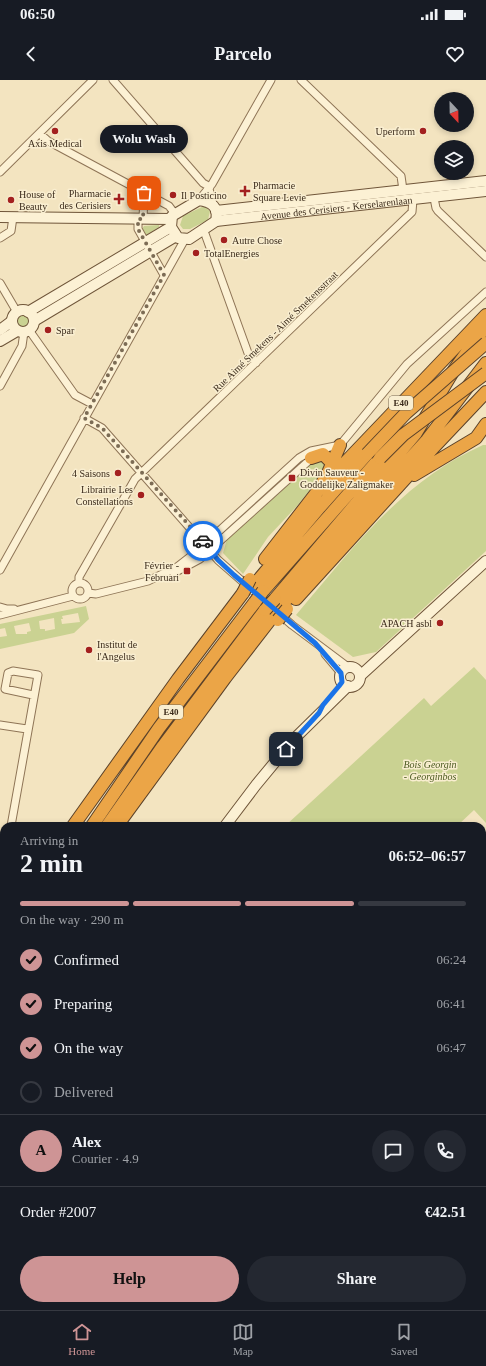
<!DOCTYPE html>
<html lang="en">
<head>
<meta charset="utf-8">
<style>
	:root { --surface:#171b24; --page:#242831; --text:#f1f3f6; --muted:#9ea1a6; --line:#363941; --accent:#ce9495 }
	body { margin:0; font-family:"Times New Roman",serif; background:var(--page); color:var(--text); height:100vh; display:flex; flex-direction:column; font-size:15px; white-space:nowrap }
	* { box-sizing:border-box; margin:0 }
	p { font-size:13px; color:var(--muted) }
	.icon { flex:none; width:22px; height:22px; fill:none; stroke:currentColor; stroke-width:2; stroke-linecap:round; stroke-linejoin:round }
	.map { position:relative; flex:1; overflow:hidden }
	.details { position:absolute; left:0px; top:742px; width:486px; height:488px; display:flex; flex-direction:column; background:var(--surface); border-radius:12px 12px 0 0; box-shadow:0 2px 6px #0003 }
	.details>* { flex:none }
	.needle { width:26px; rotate:158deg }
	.tools { position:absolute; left:434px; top:12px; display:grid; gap:8px }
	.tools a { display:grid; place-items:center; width:40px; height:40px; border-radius:50%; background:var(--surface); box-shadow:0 2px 6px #0003; font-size:20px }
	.pin { position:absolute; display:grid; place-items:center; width:34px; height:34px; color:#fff; margin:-17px; border-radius:8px; box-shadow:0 2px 6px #0006 }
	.courier { position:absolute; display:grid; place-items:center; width:40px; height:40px; margin:-20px; border:3px solid #1a73e8; border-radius:50%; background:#fff; color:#222; box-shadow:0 1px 5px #0007 }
	.bubble { position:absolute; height:28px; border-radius:14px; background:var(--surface); box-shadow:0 2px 6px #0003; font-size:13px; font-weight:800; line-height:28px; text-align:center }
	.head em { font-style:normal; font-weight:800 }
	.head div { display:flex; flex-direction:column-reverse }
	.head { display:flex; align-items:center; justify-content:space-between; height:68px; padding:0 20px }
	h1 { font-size:26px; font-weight:800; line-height:30px }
	.bar { display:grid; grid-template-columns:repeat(4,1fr); gap:6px 4px; align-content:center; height:48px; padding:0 20px }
	.bar i { height:5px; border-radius:3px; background:var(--line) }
	.bar .selected { background:var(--accent) }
	.bar p { grid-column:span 4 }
	.line { display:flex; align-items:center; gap:10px; padding:0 20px; border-top:1px solid var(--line) }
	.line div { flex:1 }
	.round { display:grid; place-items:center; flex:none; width:42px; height:42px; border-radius:21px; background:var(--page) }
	ol { padding:0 20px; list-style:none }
	li { display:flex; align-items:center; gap:12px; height:44px }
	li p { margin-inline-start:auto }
	li .icon { padding:4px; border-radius:50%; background:var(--accent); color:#111; stroke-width:4 }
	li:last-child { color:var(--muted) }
	li i { width:22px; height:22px; border:2px solid var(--line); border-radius:50% }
	.cta { display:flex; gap:8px; margin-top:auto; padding:8px 20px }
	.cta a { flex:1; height:46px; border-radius:24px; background:var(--accent); color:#111; font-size:16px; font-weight:800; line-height:46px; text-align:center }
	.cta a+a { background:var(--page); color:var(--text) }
	.status { display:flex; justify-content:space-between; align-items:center; height:28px; padding:0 20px; background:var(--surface); direction:ltr }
	.status svg { height:11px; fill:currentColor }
	header { display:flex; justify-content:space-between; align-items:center; height:52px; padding:0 20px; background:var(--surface); font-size:18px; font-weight:800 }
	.tab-bar { display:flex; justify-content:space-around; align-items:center; height:56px; border-top:1px solid var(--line); background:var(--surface); font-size:11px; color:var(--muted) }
	.tab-bar a { display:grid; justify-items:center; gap:2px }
	.tab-bar .selected { color:var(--accent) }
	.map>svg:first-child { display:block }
	.green { fill:#cad292; fill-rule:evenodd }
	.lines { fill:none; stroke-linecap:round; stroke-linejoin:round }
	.street-casing { stroke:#8e7456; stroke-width:9 }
	.secondary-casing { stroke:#6f5539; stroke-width:12 }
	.highway-casing { stroke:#5b422a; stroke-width:14 }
	.street { stroke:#fcf1d4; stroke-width:7 }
	.secondary { stroke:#fcf1d4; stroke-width:10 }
	.highway { stroke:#eba547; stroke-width:12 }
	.highway-bridge-casing { stroke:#5b422a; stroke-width:14; stroke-linecap:butt }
	.highway-bridge { stroke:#eba547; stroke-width:12 }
	.done { stroke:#7c6c55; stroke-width:4; stroke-dasharray:0 7.2 }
	.route { stroke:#1a73e8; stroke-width:5 }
	.poi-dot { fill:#a3201f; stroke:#f9eed0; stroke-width:1.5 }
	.labels { text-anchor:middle; stroke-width:3; stroke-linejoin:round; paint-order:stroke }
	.shield { fill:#f9eed0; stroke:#756652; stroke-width:1 }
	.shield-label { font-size:9px; font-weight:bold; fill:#3c2c1c }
	.poi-label { font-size:10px; fill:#3c2c1c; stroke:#f9eed0; text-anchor:start }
	.street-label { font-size:10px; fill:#3c2c1c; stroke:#f9eed0 }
	.park-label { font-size:10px; font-style:italic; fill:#4b5a20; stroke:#f9eed0 }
</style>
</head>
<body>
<div class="status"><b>06:50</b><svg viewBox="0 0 49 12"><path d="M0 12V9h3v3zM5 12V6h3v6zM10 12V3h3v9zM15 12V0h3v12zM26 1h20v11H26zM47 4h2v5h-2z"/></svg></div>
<header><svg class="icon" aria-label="back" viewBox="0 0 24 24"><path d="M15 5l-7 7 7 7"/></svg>Parcelo<svg class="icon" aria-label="heart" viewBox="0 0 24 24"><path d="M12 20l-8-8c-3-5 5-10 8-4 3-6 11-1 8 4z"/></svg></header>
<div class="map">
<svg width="486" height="1230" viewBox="0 0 486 1230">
	<rect width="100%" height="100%" fill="#f3e4c0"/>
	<path class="green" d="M204 126 210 131 208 140 190 149H183L180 145 183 136Z
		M159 145V147L146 155 142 149 144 146Z
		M16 241a7 7 0 1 1 14 0a7 7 0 1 1-14 0Z
		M483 365H486V471L376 572 353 577 296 535C352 469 402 401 483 365Z
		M320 378 326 386 317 401 297 426 268 457 243 494 223 473 227 459 309 383Z
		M86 526 89 539 74 553 0 569V557L7 556 5 548 0 549V544ZM78 533 80 542 62 544 61 539H63L62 536ZM54 538 55 549 45 551V549H40L39 541ZM29 543 31 551 27 552V554H16L14 546Z
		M474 587 486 600V743L474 730 457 746H285L424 618 431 626Z
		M486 784V871L482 874V787Z
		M482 1182 486 1185V1225L481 1230H470L472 1226H482Z"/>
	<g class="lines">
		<g class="street-casing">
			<path id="street" d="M113 0 203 103 210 107
				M301 0 401 96 403 110
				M40 54 48 61 169 126 175 134
				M0 92 93 0
				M209 109 213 124
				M434 118 436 128 438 131 486 177
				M199 120 212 104 271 0
				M138 139V149L164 195
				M143 139 144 113
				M204 151 248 273 256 283
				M0 158 11 151 13 137
				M0 203 17 232
				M29 250 75 315 92 324
				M0 306 22 266 24 252
				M84 338 102 348 218 480 292 545 348 587
				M0 490 185 159
				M174 493 200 479 313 377
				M72 511a8 8 0 1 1 16 0a8 8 0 1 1-16 0Z
				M79 503V497L135 399 412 132 413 120
				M88 513 96 514 148 501 177 487 195 473 299 378 311 371 340 365 407 284 486 212
				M0 527 7 529H14
				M0 535 73 516
				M325 574 341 593
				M0 645 27 649
				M11 746 38 595 13 591 8 593 5 609 33 615
				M0 766 4 762
				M1 1076 4 1068
				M0 1206 4 1202
				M280 1226 285 1230
				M89 1230 93 1226
				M97 1230 100 1226
				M181 1230 184 1226
				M246 1230 249 1226"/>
		</g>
		<g class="secondary-casing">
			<g id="secondary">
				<path d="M199 120C212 122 219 127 216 141L189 159 178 158 171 147 172 136Z"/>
				<path d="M216 131 486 101"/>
				<path d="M0 137 171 139"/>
				<path id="s1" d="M216 141 486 111"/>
				<circle cx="23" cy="241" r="11"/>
				<path d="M28 232 171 147"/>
				<path d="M34 241 176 156"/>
				<path d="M0 250 12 241"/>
				<path d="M0 261 17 251"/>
				<circle cx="350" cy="597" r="10"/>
				<path d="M360 596 486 481"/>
				<path d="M225 746 256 705 294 659 348 606"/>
				<path d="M482 1003 486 1006"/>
				<path d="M0 1029 4 1033"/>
			</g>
		</g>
		<g class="highway-casing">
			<path id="highway" d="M311 378 323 374 332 383
				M414 395 476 358 486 344
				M317 412 486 235
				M265 479 317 412 328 393 340 365
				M255 504 320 427 367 374
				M263 511 380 378
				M275 519 416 353 454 290 486 246
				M296 519 434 367 486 312
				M282 525 332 464 427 360 486 283
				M119 743 225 598 273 536
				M73 746 178 599 243 513
				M92 746 159 648 255 522
				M107 746 163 666 265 530
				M0 848 4 842
				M0 874 4 868
				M0 915 4 909"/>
		</g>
		<use href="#street" class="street"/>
		<use href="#secondary" class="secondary"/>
		<use href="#highway" class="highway"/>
		<g class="highway-bridge-casing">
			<path id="highway-bridge" d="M367 374 406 333 486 263
				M380 378 403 355 486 293
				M243 513 250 499
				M255 522 263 511
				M265 530 275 519
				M278 540 287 529"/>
		</g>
		<use href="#highway-bridge" class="highway-bridge"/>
	</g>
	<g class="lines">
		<path class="done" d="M144 113 143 139H138V149L164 195 84 338 102 348 203 461"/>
		<path class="route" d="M203 461 218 480 234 495 315 563 341 593 342 602 339 606 323 625 319 633 286 669"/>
	</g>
	<g class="poi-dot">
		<circle cx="55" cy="51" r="4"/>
		<circle cx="423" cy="51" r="4"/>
		<path d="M243 105h4v4h4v4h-4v4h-4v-4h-4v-4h4z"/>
		<circle cx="173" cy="115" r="4"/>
		<path d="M117 113h4v4h4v4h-4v4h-4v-4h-4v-4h4z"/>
		<circle cx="11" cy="120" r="4"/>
		<circle cx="224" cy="160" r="4"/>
		<circle cx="196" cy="173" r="4"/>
		<circle cx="48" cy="250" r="4"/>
		<circle cx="118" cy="393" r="4"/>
		<rect x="288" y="394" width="8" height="8" rx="2"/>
		<circle cx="141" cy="415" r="4"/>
		<rect x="183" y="487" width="8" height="8" rx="2"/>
		<circle cx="440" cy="543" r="4"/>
		<circle cx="89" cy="570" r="4"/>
	</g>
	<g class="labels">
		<g class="shield">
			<rect x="389" y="316" width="24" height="14" rx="3"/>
			<rect x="159" y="625" width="24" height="14" rx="3"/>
		</g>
		<g class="shield-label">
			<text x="401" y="326">E40</text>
			<text x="171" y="635">E40</text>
		</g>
		<g class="poi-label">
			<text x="415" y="55" text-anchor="end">Uperform</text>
			<text x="55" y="67" text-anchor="middle">Axis Medical</text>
			<text x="253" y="109">Pharmacie<tspan x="253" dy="12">Square Levie</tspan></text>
			<text x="111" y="117" text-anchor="end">Pharmacie<tspan x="111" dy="12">des Cerisiers</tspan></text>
			<text x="19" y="118">House of<tspan x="19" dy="12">Beauty</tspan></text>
			<text x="181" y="119">Il Posticino</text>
			<text x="232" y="164">Autre Chose</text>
			<text x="204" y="177">TotalEnergies</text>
			<text x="56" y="254">Spar</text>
			<text x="300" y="396">Divin Sauveur -<tspan x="300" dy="12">Goddelijke Zaligmaker</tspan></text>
			<text x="110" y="397" text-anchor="end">4 Saisons</text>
			<text x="133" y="413" text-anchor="end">Librairie Les<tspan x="133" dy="12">Constellations</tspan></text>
			<text x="179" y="489" text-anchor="end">Février -<tspan x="179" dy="12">Februari</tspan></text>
			<text x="432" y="547" text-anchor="end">APACH asbl</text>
			<text x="97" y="568">Institut de<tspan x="97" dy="12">l'Angelus</tspan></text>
		</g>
		<g class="street-label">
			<text dy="4" stroke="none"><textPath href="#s1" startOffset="121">Avenue des Cerisiers - Kerselarenlaan</textPath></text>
			<text transform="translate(275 251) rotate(-44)" y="4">Rue Aimé Smekens - Aimé Smekensstraat</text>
		</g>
		<g class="park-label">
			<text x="430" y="688">Bois Georgin<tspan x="430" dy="12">- Georginbos</tspan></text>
		</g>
	</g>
</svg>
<div class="tools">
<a><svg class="needle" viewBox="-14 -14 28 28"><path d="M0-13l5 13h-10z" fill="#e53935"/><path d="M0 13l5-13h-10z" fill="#9ea1a6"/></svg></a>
<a><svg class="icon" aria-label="layers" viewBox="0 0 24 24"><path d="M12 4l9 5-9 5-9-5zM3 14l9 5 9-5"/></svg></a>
</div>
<div class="pin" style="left:144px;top:113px;background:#ea580c"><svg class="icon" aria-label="bag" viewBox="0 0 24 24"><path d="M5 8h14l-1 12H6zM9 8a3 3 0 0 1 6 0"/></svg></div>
<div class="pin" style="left:286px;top:669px;background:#1f2937"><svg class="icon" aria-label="home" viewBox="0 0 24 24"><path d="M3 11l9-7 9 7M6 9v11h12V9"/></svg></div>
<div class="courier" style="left:203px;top:461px"><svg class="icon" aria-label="car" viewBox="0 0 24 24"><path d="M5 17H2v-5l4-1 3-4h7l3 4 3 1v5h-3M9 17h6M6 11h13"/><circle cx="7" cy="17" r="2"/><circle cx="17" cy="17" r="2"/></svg></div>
<div class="bubble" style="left:100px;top:45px;width:88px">Wolu Wash</div>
<section class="details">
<div class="head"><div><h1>2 min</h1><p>Arriving in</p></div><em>06:52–06:57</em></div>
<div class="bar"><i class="selected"></i><i class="selected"></i><i class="selected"></i><i></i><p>On the way · 290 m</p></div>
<ol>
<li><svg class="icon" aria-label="check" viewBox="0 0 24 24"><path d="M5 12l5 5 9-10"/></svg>Confirmed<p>06:24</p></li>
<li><svg class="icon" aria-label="check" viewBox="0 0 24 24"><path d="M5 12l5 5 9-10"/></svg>Preparing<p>06:41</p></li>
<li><svg class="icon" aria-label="check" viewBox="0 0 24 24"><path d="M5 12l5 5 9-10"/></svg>On the way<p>06:47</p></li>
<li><i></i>Delivered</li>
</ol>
<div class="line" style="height:72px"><b class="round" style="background:var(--accent);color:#111">A</b><div><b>Alex</b><p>Courier · 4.9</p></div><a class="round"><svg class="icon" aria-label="chat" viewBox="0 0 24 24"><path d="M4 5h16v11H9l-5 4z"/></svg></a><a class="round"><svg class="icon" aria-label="phone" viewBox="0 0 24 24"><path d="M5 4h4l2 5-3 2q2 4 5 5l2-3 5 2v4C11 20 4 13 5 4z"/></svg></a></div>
<div class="line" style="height:52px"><div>Order #2007</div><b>€42.51</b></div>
<div class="cta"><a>Help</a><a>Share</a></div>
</section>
</div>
<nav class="tab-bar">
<a class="selected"><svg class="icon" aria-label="home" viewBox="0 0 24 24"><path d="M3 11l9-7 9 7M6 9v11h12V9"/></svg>Home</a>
<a><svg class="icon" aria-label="map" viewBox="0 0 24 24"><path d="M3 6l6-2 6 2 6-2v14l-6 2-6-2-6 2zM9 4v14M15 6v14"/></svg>Map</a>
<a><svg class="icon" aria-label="saved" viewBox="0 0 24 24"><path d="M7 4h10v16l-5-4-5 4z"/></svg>Saved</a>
</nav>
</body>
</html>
